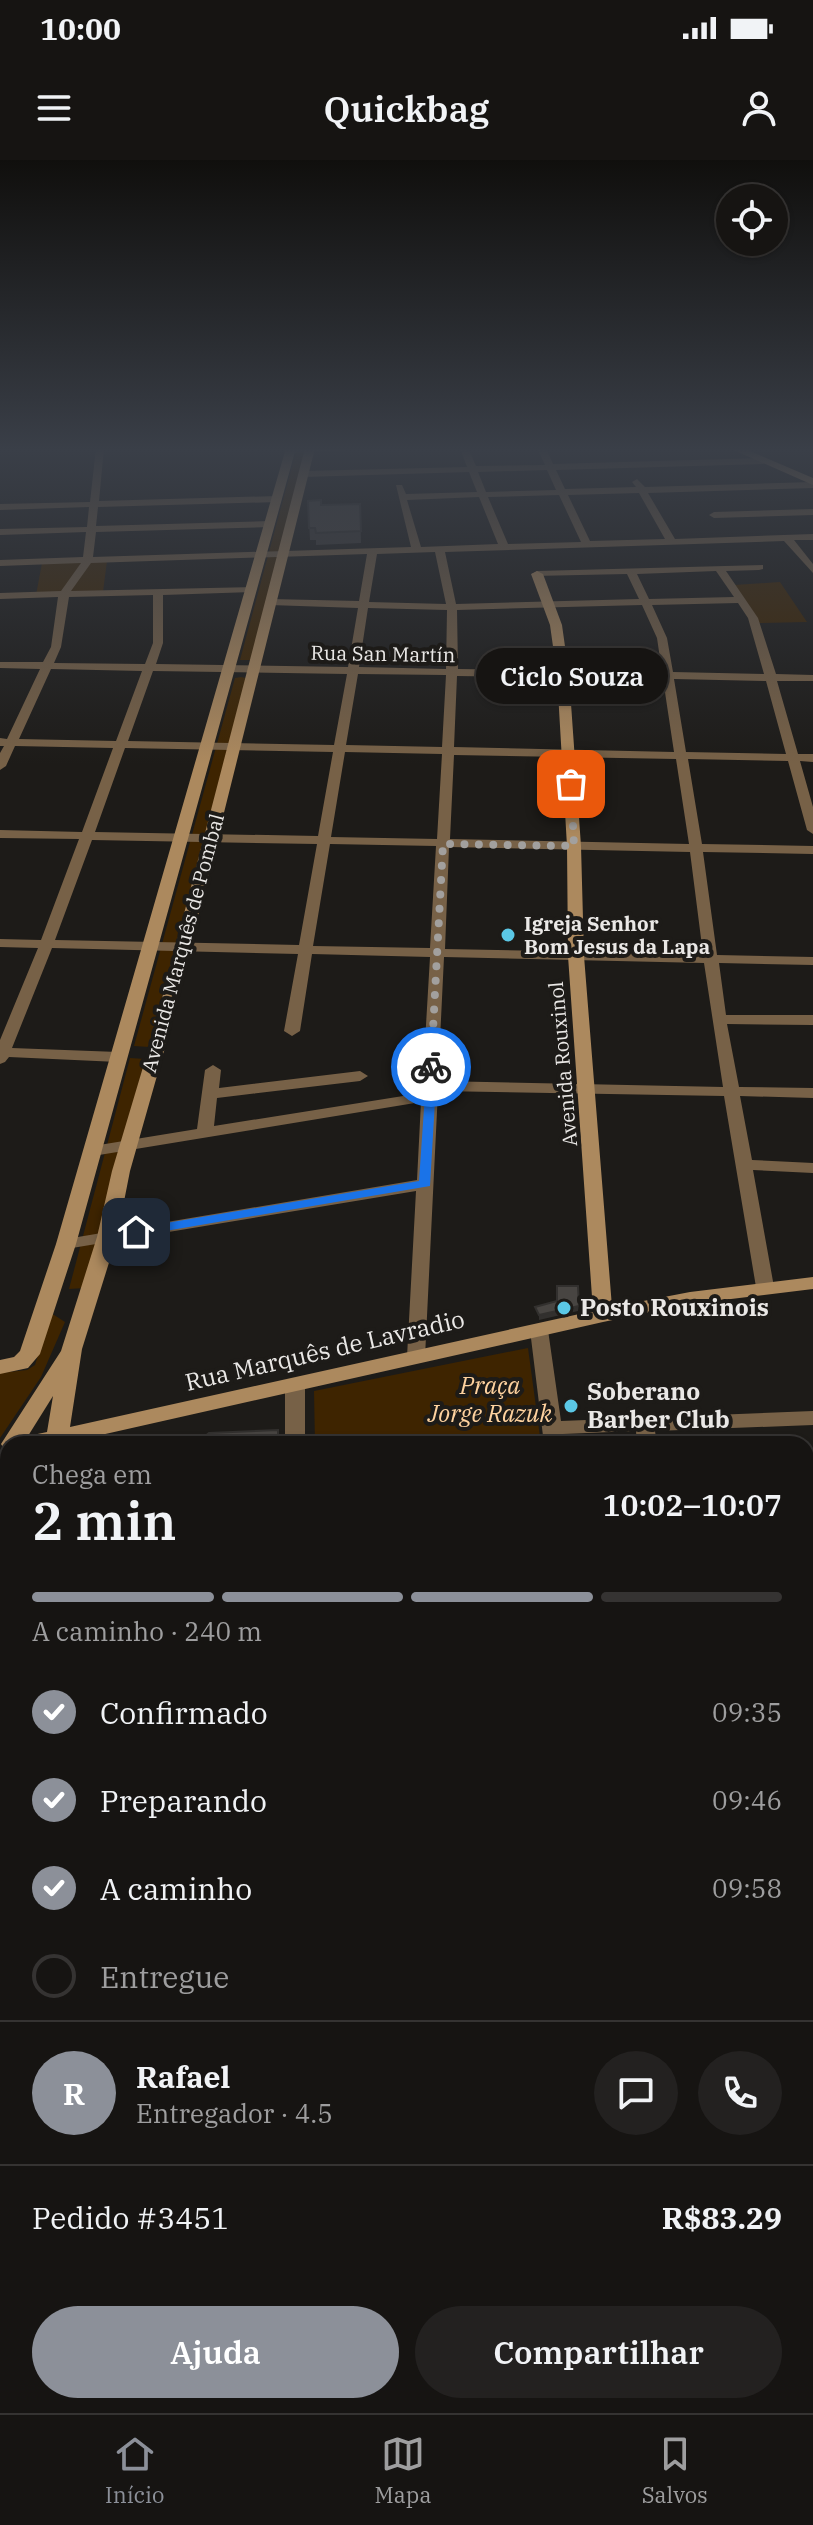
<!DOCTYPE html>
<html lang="pt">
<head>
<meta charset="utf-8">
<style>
	:root { --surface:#161412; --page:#232120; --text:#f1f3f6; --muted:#9e9e9f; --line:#353332; --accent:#8c9099 }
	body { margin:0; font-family:"IBM Plex Serif",serif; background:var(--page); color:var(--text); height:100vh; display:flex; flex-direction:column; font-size:30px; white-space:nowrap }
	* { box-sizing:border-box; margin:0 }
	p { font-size:26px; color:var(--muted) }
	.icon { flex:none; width:44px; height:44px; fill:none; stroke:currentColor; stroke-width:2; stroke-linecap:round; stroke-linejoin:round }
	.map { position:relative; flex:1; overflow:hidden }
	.details { position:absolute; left:0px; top:1276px; width:814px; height:978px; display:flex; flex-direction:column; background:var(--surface); border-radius:24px 24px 0 0; box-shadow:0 2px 6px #0004,0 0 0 2px var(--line) }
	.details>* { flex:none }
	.controls { position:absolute; left:716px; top:24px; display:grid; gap:16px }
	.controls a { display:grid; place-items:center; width:72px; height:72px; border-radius:50%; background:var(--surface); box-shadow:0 2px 6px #0004,0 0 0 2px var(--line); font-size:40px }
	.pin { position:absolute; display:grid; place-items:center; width:68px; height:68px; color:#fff; margin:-34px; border-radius:16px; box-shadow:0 4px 12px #0006 }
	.courier { position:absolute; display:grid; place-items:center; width:80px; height:80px; margin:-40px; border:6px solid #1a73e8; border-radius:50%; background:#fff; color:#222; box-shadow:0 2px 10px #0007 }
	.bubble { position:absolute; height:56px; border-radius:28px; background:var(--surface); box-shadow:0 2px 6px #0004,0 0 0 2px var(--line); font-size:26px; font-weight:600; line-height:56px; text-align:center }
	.summary em { font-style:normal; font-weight:600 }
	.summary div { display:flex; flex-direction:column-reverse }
	.summary { display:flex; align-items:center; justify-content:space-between; height:136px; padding:0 32px }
	h1 { font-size:52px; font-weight:600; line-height:60px }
	.bar { display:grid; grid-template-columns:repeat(4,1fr); gap:12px 8px; align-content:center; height:96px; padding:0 32px }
	.bar i { height:10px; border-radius:6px; background:var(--line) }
	.bar .on { background:var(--accent) }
	.bar p { grid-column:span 4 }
	.line { display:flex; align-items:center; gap:20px; padding:0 32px; border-top:2px solid var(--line) }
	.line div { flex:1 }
	.round { display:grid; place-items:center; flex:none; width:84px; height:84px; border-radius:42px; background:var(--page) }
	ol { padding:0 32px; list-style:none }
	li { display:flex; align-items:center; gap:24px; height:88px }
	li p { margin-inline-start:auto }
	li .icon { padding:8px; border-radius:50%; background:var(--accent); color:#fff; stroke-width:4 }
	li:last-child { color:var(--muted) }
	li i { width:44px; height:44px; border:4px solid var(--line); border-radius:50% }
	.primary-button { display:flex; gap:16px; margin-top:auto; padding:16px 32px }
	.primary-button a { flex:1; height:92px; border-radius:48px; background:var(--accent); color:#fff; font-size:32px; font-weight:600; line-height:92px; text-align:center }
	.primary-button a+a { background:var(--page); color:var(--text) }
	.status { display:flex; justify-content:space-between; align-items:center; height:56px; padding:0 40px; background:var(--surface); direction:ltr }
	.status svg { height:22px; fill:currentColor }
	header { display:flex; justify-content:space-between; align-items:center; height:104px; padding:0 32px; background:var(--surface); font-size:36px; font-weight:600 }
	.dock { display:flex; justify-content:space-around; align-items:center; height:112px; border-top:2px solid var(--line); background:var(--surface); font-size:22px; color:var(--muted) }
	.dock a { display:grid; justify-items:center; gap:4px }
	.dock .on { color:var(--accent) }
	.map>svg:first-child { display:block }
	.green { fill:#3e2400 }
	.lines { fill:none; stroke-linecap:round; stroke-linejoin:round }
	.street { fill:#776147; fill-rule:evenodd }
	.secondary { fill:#ac895e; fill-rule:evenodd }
	.wall { fill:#3e3b39 }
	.shaded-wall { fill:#32302e }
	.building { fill:#484542; stroke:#32302e; stroke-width:2 }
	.route { fill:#1a73e8 }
	.done { stroke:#a2a09e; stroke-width:8; stroke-dasharray:0 14.4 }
	.poi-dot { fill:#5bc8e6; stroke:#1d1b18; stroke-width:3 }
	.labels { text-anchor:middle; stroke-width:8; stroke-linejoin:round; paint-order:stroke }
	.far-street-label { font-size:20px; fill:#eae8e6; stroke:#1d1b18 }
	.far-poi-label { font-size:20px; font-weight:bold; fill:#eae8e6; stroke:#1d1b18; text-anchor:start }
	.poi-label { font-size:24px; font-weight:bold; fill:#eae8e6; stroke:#1d1b18; text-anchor:start }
	.street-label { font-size:24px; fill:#eae8e6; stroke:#1d1b18 }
	.park-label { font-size:24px; font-style:italic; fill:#fed29f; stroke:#1d1b18 }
</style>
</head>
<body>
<div class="status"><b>10:00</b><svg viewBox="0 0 49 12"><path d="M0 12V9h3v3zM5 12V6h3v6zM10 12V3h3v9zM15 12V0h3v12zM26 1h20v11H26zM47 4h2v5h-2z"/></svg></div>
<header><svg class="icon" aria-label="menu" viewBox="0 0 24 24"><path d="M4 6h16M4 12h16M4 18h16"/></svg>Quickbag<svg class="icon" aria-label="person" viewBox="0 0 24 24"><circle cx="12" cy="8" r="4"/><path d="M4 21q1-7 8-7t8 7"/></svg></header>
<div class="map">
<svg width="813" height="2253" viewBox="0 0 813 2253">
	<rect width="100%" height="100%" fill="#1d1b18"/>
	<path class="green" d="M297 288H307L251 500H240Z
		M107 401 103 432 36 435 42 403Z
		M780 422 807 462 758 463 734 425Z
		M241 517 246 518 149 887 134 886 235 518Z
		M130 898 145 899 85 1128 69 1129Z
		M51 1153 65 1162 41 1217 0 1278V1213L27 1210 35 1205Z
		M528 1188 541 1284H315L314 1231Z"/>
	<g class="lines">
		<path class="street" d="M96 288H104L99 341 277 336 282 339 277 342 98 347 96 366 270 361 275 364 270 367 96 372 93 397 411 387 396 325H402L406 334 477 332 469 312 303 317 299 314 303 311 467 307 460 288H468L476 306 545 305 537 288H546L553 304 763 298 767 301 763 304 556 310 565 329 636 327 632 322 637 319 645 327 813 322V328L648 333 675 379 813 374V380H794L813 404V413L784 381 445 392 456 444 639 439 627 414 533 416 532 414 537 411 763 405V409L759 410 726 411 758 458 776 514 813 515V521H777L798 594H813V602L800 601 813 647V674L807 670 788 601 688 599 702 684 813 686V694L703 692 717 795 813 797V805L719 803 726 855H813V865L727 864 739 927 813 928V938L740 936 752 1000 813 1003V1013L753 1010 774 1127 771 1131H759L756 1127 724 936 438 931 425 1197 416 1203 407 1197 416 1031 66 1089 60 1088 57 1084 60 1080 66 1079 417 1020 421 942 93 996 85 991 93 986 197 969 205 910 213 905 221 910 219 928 360 911 368 916 360 921 217 938 214 966 422 933 430 797 312 794 300 871 292 876 284 871 298 794 52 788 12 888 118 892 126 897 118 902 9 897 5 902 0 904V880L38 788 0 787V779L41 780 79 679 0 678V670L82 672 113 588 15 586 6 606 0 610V593L4 586H0V578L7 579 40 509 0 508V502H43L51 487 58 437 0 439V433L61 431 81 403 0 406V400L83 397 86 372 0 375V369L87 367 89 347 0 350V344L90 342ZM547 310 556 330 486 332 478 312ZM639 333 665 379 590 381 568 335ZM559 335 581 382 508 384 488 337ZM479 337 498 384 421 387 407 340ZM435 392 446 444 369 442 377 394ZM367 394 359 441 270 439 265 442 270 445 358 448 348 507 156 504 163 483V435L252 432 256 431V427L71 431 91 403ZM716 411 734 437 649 439 637 414ZM153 435V483L145 504 54 503 61 487 69 437ZM738 443 748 458 764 514 673 512 667 478 652 445ZM642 445 657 478 662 512 458 509 457 450ZM368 448 447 450 446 509 359 507ZM51 509 142 511 116 581 19 579ZM153 511 347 514 334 585 128 581ZM358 514 446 515 442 587 346 585ZM457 516 663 519 674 592 454 587ZM674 519 766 521 786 594 686 592ZM125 588 333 592 318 676 95 672ZM345 592 442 594 437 679 331 677ZM454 595 676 599 689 684 450 679ZM92 680 317 684 299 785 55 780ZM330 684 436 686 430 788 313 786ZM449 687 690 692 703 794 445 789ZM444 797 704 803 723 927 438 921Z
			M288 288H389L291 293Z
			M813 349V355L714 358 709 355 714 352Z
			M539 1164 548 1170 561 1261 813 1251V1265L655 1271 657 1284H637L636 1271 563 1274 564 1284H544L530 1170Z
			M295 1218 305 1224V1284H285V1224Z
			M806 1390H813V1406H806Z
			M8 1415V1479L0 1482V1418Z
			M806 1425 813 1427V1465L806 1463Z
			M0 1573H8V1591H0Z
			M806 1733H813V1755H806Z
			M0 1757H8V1779H0Z
			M0 1953 8 1955V1981L0 1979Z
			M806 2071H813V2099H806Z
			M284 2246H314V2253H284Z
			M675 2246H705L706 2253H676Z"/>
		<path class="secondary" d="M286 288H296L76 1084 40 1194 28 1208 0 1214V1200L14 1197 20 1191 56 1084Z
			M305 288H315L168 877 130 1011 117 1077 82 1189 70 1267 593 1151 568 796 567 686 557 515 550 465 531 414 537 411 543 414 562 465 569 515 581 686 584 796 612 1147 690 1132 813 1117V1129L690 1144 603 1162 61 1284H8V1290L4 1289 1 1284 61 1191 97 1077 112 1011 152 877ZM53 1236 47 1272 28 1276Z
			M729 288H743L813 318V325Z"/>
	</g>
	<path class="wall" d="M308 341 321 345 360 344 361 383 316 385V380H310Z"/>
	<path class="shaded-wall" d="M579 1146 578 1151 539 1160V1155Z"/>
	<path class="building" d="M321 340V345L360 344 361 371 316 373 315 368H309L308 341Z
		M557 1126H578L579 1146 539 1155 535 1147 557 1141Z
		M278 1270V1284H198V1282L209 1273Z"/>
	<linearGradient id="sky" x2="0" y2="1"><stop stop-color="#100f0d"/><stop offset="0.48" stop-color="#3a3f48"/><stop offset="1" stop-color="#3a3f48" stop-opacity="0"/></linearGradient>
	<rect width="813" height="604" fill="url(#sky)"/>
	<path class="route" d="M427 905 437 907 430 1026 136 1076 130 1072 136 1068 419 1021Z"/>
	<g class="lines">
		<path class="done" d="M431 907 443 684 574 686 571 624"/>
	</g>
	<g class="poi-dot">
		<circle cx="508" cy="775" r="8"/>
		<circle cx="564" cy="1148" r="8"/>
		<circle cx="571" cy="1246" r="8"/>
	</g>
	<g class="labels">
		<g class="far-street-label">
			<text transform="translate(383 494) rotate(1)" y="7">Rua San Martín</text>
			<text transform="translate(183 783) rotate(-75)" y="7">Avenida Marquês de Pombal</text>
			<text transform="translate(563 904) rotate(-95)" y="7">Avenida Rouxinol</text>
		</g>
		<g class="far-poi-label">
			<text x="524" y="771">Igreja Senhor<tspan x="524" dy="23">Bom Jesus da Lapa</tspan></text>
		</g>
		<g class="poi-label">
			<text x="580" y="1156">Posto Rouxinois</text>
			<text x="587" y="1240">Soberano<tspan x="587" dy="28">Barber Club</tspan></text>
		</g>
		<g class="street-label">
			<text transform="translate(325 1191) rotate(-13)" y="8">Rua Marquês de Lavradio</text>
		</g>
		<g class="park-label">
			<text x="490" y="1234">Praça<tspan x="490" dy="28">Jorge Razuk</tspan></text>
		</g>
	</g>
</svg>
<div class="controls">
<a><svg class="icon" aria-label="locate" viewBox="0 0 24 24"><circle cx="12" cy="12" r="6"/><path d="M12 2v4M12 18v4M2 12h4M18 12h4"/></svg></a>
</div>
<div class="pin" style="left:571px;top:624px;background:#ea580c"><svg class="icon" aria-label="bag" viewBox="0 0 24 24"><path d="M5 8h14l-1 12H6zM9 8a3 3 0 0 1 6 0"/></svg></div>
<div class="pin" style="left:136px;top:1072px;background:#1f2937"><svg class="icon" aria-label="home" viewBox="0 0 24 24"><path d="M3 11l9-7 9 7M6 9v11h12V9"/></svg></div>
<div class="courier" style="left:431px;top:907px"><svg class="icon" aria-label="bike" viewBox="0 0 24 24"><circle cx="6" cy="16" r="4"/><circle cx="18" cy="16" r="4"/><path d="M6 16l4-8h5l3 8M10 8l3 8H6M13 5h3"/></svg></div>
<div class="bubble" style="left:476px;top:488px;width:192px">Ciclo Souza</div>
<section class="details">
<div class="summary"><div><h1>2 min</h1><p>Chega em</p></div><em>10:02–10:07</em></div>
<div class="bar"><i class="on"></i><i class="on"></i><i class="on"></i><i></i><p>A caminho · 240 m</p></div>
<ol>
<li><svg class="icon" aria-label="check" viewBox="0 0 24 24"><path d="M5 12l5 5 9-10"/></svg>Confirmado<p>09:35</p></li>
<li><svg class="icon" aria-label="check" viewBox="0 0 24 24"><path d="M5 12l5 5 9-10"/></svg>Preparando<p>09:46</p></li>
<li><svg class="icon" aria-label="check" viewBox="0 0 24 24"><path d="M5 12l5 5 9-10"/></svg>A caminho<p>09:58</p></li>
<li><i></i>Entregue</li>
</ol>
<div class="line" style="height:144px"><b class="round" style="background:var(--accent);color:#fff">R</b><div><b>Rafael</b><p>Entregador · 4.5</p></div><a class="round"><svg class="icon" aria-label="chat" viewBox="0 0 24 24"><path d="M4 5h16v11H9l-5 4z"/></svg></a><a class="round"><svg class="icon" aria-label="phone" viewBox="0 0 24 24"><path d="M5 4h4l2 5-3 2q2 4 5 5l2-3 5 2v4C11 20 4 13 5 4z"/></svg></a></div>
<div class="line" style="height:104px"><div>Pedido #3451</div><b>R$83.29</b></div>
<div class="primary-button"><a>Ajuda</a><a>Compartilhar</a></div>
</section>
</div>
<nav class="dock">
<a class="on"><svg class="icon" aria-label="home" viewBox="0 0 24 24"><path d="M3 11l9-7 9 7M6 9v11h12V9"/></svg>Início</a>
<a><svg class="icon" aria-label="map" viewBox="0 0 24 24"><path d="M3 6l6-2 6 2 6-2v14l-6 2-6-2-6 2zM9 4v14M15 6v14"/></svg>Mapa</a>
<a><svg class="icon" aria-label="saved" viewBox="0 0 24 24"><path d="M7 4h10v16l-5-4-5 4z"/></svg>Salvos</a>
</nav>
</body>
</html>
